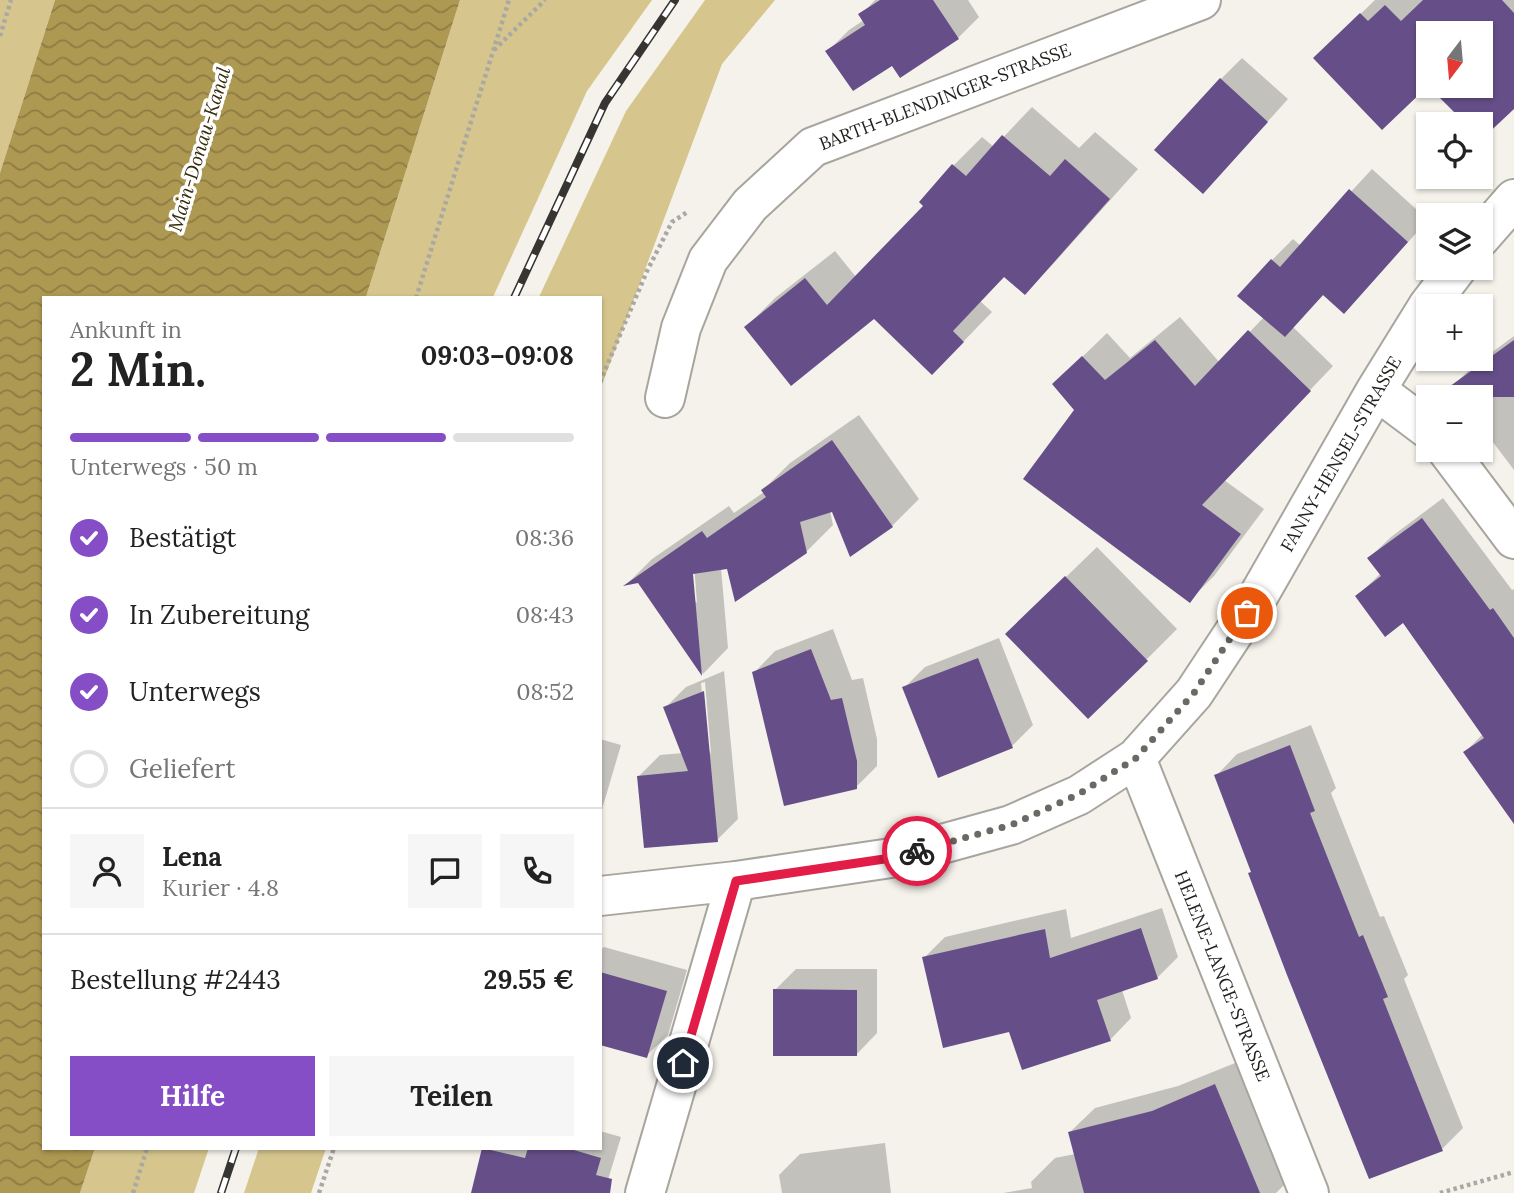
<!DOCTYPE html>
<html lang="de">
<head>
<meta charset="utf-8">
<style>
	:root { --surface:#fff; --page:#f6f6f6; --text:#222; --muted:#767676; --line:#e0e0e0; --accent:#854ec6 }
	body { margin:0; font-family:Lora,serif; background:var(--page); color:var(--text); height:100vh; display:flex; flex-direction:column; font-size:26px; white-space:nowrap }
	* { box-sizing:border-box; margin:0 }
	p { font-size:23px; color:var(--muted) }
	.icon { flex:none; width:38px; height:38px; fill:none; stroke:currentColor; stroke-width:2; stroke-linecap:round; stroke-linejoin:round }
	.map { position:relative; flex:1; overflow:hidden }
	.sheet { position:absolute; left:42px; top:296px; width:560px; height:854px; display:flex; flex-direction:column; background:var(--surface); border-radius:0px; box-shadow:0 2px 5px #0004 }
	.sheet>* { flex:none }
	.needle { width:46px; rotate:196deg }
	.tools { position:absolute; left:1416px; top:21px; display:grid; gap:14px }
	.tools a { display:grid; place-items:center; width:77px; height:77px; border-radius:0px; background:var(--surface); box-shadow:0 2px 5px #0004; font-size:35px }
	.pin { position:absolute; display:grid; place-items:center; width:60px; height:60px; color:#fff; margin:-30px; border:4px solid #fff; border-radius:50%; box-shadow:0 2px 7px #0007 }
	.courier { position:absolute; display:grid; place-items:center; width:70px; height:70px; margin:-35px; border:5px solid #e11d48; border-radius:50%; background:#fff; color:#222; box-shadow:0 2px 9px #0007 }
	.overview em { font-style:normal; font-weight:700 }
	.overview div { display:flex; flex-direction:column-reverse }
	.overview { display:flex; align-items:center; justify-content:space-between; height:119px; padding:0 28px }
	h1 { font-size:46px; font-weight:700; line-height:52px }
	.bar { display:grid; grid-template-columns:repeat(4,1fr); gap:10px 7px; align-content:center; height:84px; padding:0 28px }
	.bar i { height:9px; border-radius:5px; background:var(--line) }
	.bar .on { background:var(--accent) }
	.bar p { grid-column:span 4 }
	.line { display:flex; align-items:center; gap:18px; padding:0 28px; border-top:2px solid var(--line) }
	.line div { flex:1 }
	.round { display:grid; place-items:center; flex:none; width:74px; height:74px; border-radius:0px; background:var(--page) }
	ol { padding:0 28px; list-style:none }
	li { display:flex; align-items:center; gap:21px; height:77px }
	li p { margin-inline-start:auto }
	li .icon { padding:7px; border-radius:50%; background:var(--accent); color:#fff; stroke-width:4 }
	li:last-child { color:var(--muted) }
	li i { width:38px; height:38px; border:4px solid var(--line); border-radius:50% }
	.cta { display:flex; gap:14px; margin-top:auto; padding:14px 28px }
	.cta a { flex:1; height:80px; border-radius:0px; background:var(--accent); color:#fff; font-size:28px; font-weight:700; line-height:80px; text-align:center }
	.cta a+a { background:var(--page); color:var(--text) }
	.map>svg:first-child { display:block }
	.green { fill:#d6c68d }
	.water { fill:url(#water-waves) }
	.shadow { fill:#0003; fill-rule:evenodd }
	.building { fill:#664f89 }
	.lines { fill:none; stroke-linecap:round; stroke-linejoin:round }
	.minor-casing { stroke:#a7a59d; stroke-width:42 }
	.path { stroke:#aaa8a2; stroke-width:4.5; stroke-dasharray:3.5 3.5; stroke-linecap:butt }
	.minor { stroke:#fff; stroke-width:38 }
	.rail-casing { stroke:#363531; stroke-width:8 }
	.rail { stroke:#fff; stroke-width:5; stroke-dasharray:16; stroke-linecap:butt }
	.done { stroke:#6a6964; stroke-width:7; stroke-dasharray:0 12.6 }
	.route { stroke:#e11d48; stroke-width:9 }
	.labels { text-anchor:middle; stroke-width:7; stroke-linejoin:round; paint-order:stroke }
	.street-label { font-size:18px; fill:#201f1c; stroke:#fff }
	.water-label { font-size:19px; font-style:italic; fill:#342b0a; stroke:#fff }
</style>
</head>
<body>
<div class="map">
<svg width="1514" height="1193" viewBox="0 0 1514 1193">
	<defs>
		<pattern id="water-waves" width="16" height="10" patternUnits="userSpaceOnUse" patternTransform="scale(1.75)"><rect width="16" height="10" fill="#ae9952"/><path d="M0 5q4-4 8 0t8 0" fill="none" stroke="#8d7c43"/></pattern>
	</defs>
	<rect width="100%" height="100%" fill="#f4f2ea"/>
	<path class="green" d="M0 0H55L0 173Z
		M460 0H652L587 91 493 297H366Z
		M705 0H775L722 64 600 390V298L539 297 626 111Z
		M95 1148H209L194 1193H80Z
		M259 1148H326L311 1193H244Z"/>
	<path class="water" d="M55 0H460L366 297 44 298V1148H95L80 1193H0V173Z"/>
	<path class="shadow" d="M875 0H968L979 17 958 38 892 64 828 51 849 30 864 20 861 15Z
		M1375 0H1514V106L1481 138 1480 124H1468L1431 86H1480V33H1428V83L1346 28Z
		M1242 58 1288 99 1223 171 1221 79Z
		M1032 107 1079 148 1095 132 1138 169 1053 264 1025 293 1005 276 980 301 992 312 961 344 874 317 746 327 775 298 835 251 856 277 925 205 954 165 982 137 994 147Z
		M1372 169 1428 220 1365 290 1324 294 1293 327 1333 366 1224 480 1264 509 1214 576 1190 600 1076 410 1079 360 1107 333 1130 358 1180 317 1220 363 1264 317 1272 260 1293 239 1301 246Z
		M1514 336V470L1480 425V397H1460L1452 387 1472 367Z
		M859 415 919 499 892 526 851 555 833 510 830 511 833 525 806 552 721 568 728 648 703 674 638 581 628 583 652 559 729 506 734 513 764 492 763 490 790 463ZM694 565 697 603 693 599 690 566Z
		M1443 498 1512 590 1514 589V821L1465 752 1483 734 1404 621 1357 596 1381 573 1369 558 1391 537Z
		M1097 547 1177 629 1146 660 1038 604Z
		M833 629 852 680 863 678 877 739V766L856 787 754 673 775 651Z
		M999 638 1033 725 1012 746 904 688 925 667Z
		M724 671 738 819 717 840 639 776 660 755 683 753 665 708 686 687ZM705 682 711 754 707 746 701 683Z
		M1311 725 1336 788 1331 793 1380 917 1384 916 1408 975 1404 979 1463 1128 1442 1149 1253 871 1216 776 1237 754Z
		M600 739 621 745 600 816Z
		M1162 908 1178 957 1157 978 1122 990 1131 1018 1110 1040 1010 1030 924 958 945 937 1066 909 1071 938Z
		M604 947 687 970 668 1035 646 1056 600 1043V950Z
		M796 969H877V1033L856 1055 775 990Z
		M1240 1061 1289 1180 1276 1193H1003L1032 1188 1031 1182 1055 1158 1075 1154 1070 1132 1095 1108 1178 1086Z
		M600 1131 621 1137 604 1193H472L484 1148H600Z
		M885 1143 891 1193H782L779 1175 800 1154Z"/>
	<path class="building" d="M880 0H933L959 39 900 78 892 66 853 91 825 51 865 25 858 14Z
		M1423 0H1502L1514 13V109L1481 140 1480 124H1466L1428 86H1480V33H1428V86L1382 130 1313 58 1360 13 1368 21 1385 5 1401 21Z
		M1220 78 1268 122 1203 194 1154 150Z
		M1002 135 1050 176 1065 159 1110 199 1025 295 1004 277 953 331 964 342 932 375 874 319 791 386 744 327 805 278 827 305 923 206 919 202 952 164 966 176Z
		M1349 189 1408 242 1344 314 1323 295 1285 337 1237 296 1271 259 1280 267Z
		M1248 330 1311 391 1202 505 1241 534 1190 603 1023 479 1074 410 1052 384 1082 356 1105 380 1155 340 1195 386Z
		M1514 340V397H1435Z
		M832 440 893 527 850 557 832 512 800 522 807 553 735 602 727 569 693 574 702 676 638 583 623 586 702 531 707 538 766 497 761 490Z
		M1422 518 1490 610 1493 608 1514 638V824L1463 752 1484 738 1403 623 1385 637 1355 596 1381 576 1367 558Z
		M1065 576 1148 661 1088 719 1005 634Z
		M811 649 831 700 842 698 857 761V789L784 806 752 672Z
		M978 658 1013 748 938 778 902 687Z
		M704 691 718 842 644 848 637 776 688 771 663 707Z
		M1290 745 1315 811 1310 813 1359 937 1363 935 1388 997 1383 999 1443 1151 1369 1179 1287 975 1248 873 1251 872 1214 775Z
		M1141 928 1158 979 1097 1000 1111 1041 1022 1070 1009 1032 943 1048 922 957 1045 929 1050 958Z
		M600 972 667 991 647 1058 600 1045Z
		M773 989 857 990V1056H773Z
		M1215 1084 1260 1193H1084L1068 1132 1152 1111Z
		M482 1148 525 1158 528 1148H567L601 1158 596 1175 612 1179 610 1193H471Z"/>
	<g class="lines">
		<g class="minor-casing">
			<path id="minor" d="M1480 238 1514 199
				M1428 306 1457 268
				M1376 390 1428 429
				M665 398 681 328 708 260 750 205 813 147 1201 0
				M1447 450 1514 539
				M1136 758 1309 1193
				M600 896 736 881 891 858 1011 825 1079 795 1136 758 1194 693 1260 593 1376 390 1428 306
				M645 1193 736 881"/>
		</g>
		<path class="path" d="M0 36 11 0
			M494 50 545 0
			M416 298 509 0
			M600 382 647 271 672 222 689 211
			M133 1193 147 1148
			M319 1193 334 1148
			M1440 1193 1514 1172"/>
		<use href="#minor" class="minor"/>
		<g class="rail-casing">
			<path id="rail" d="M514 298 605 103 675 0
				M221 1193 236 1148"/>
		</g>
		<use href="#rail" class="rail"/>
	</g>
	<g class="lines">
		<path class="done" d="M917 851 1011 825 1079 794 1136 758 1194 693 1247 613"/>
		<path class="route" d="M683 1063 736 881 891 858 917 851"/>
	</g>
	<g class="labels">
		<g class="street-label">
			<text transform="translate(945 97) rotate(-21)" y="6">BARTH-BLENDINGER-STRASSE</text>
			<text transform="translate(1341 454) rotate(-60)" y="6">FANNY-HENSEL-STRASSE</text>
			<text transform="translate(1222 976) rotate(68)" y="6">HELENE-LANGE-STRASSE</text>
		</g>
		<g class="water-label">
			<text transform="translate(199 149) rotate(-73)" y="7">Main-Donau-Kanal</text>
		</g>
	</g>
</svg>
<div class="tools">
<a><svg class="needle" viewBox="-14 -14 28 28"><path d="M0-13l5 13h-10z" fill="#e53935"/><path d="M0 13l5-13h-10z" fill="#767676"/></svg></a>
<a><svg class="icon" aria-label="locate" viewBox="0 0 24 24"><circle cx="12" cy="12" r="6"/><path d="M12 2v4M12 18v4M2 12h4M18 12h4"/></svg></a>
<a><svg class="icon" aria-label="layers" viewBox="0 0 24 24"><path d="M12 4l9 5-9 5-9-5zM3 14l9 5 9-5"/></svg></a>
<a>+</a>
<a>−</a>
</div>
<div class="pin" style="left:1247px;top:613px;background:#ea580c"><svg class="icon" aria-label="bag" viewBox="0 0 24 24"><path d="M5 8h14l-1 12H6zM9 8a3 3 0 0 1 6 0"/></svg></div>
<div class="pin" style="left:683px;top:1063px;background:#1f2937"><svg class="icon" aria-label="home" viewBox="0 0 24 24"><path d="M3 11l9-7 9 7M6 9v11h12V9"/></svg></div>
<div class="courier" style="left:917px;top:851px"><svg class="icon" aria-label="bike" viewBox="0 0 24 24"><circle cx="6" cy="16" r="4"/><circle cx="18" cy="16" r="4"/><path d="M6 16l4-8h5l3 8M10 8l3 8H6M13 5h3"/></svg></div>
<section class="sheet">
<div class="overview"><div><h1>2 Min.</h1><p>Ankunft in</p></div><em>09:03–09:08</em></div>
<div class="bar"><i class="on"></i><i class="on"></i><i class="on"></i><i></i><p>Unterwegs · 50 m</p></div>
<ol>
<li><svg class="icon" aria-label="check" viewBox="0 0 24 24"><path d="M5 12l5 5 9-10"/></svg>Bestätigt<p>08:36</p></li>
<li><svg class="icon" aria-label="check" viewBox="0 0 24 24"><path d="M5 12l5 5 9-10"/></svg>In Zubereitung<p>08:43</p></li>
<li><svg class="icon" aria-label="check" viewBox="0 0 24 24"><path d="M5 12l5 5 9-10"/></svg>Unterwegs<p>08:52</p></li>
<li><i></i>Geliefert</li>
</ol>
<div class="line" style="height:126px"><a class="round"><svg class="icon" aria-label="person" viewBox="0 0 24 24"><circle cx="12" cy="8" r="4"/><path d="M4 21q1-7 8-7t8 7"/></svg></a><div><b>Lena</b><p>Kurier · 4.8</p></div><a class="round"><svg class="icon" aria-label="chat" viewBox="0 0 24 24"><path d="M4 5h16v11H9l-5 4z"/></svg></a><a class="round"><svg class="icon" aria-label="phone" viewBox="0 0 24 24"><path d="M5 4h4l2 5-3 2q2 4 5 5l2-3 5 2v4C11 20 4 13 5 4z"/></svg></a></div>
<div class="line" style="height:91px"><div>Bestellung #2443</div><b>29.55 €</b></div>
<div class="cta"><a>Hilfe</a><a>Teilen</a></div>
</section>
</div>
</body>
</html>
